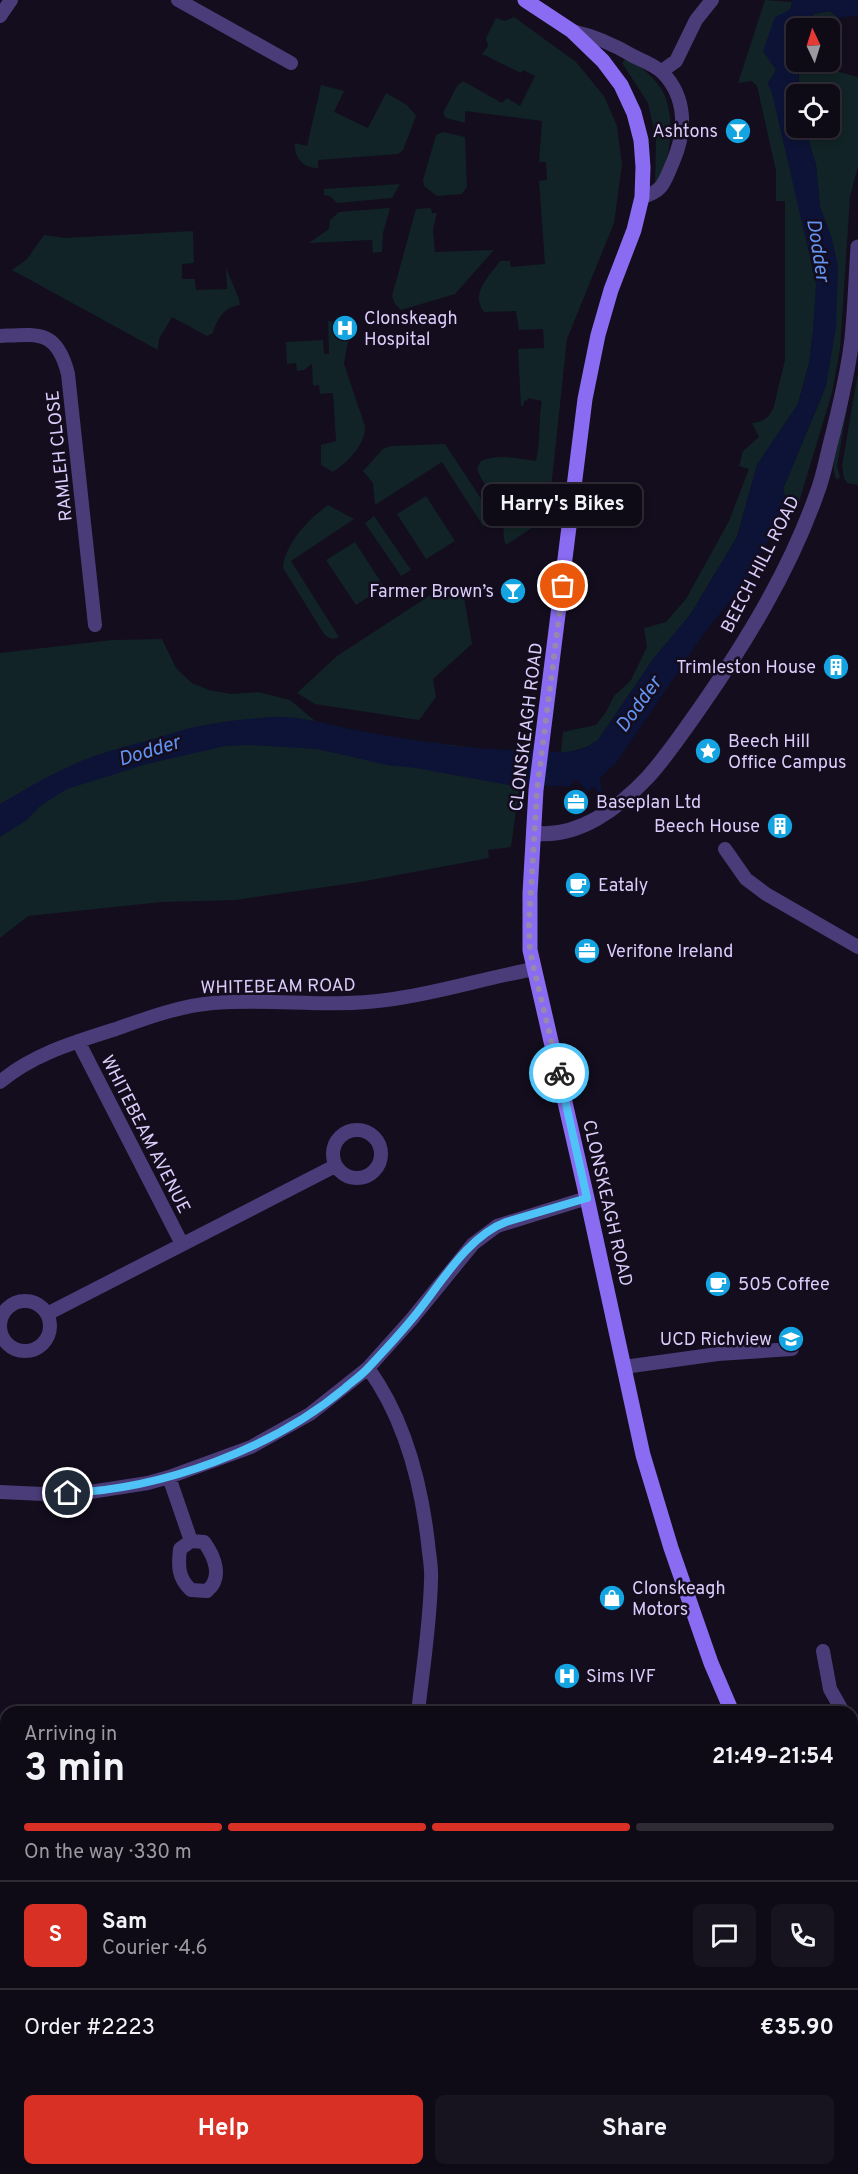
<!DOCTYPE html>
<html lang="en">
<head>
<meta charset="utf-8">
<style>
	:root { --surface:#0e0a16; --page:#17131f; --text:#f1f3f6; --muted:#9b9aa1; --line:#2e2b35; --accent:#d93025 }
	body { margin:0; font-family:Overpass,sans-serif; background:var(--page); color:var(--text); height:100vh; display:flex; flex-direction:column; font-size:22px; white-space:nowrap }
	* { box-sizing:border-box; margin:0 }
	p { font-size:20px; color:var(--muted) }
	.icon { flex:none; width:33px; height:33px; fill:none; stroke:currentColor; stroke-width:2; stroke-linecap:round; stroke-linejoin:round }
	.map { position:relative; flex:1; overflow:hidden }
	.drawer { position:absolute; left:0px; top:1706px; width:858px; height:470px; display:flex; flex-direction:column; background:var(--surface); border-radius:18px 18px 0 0; box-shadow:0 3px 9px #0003,0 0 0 2px var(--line) }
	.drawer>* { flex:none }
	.needle { width:39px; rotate:356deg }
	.buttons { position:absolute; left:786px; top:18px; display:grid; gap:12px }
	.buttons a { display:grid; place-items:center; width:54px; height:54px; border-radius:9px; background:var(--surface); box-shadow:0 3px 9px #0003,0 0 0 2px var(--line); font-size:30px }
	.pin { position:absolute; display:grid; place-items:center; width:51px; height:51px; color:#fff; margin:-26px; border:3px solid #fff; border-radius:50%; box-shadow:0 2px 6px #0007 }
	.courier { position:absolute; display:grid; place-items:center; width:60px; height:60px; margin:-30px; border:4px solid #4fc3f7; border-radius:50%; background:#fff; color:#222; box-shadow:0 2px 8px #0007 }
	.bubble { position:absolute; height:42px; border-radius:9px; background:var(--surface); box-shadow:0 3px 9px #0003,0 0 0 2px var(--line); font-size:20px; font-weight:700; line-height:42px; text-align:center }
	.summary em { font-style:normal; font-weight:700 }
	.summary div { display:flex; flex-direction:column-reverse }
	.summary { display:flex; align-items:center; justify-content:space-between; height:102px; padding:0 24px }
	h1 { font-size:39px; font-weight:700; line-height:45px }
	.bar { display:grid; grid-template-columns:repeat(4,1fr); gap:9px 6px; align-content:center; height:72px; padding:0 24px }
	.bar i { height:8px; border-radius:4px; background:var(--line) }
	.bar .current { background:var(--accent) }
	.bar p { grid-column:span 4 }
	.line { display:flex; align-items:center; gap:15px; padding:0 24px; border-top:2px solid var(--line) }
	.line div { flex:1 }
	.round { display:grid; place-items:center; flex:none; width:63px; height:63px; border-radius:9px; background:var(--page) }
	.action { display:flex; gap:12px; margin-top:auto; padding:12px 24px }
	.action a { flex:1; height:69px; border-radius:9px; background:var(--accent); color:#fff; font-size:24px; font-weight:700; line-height:69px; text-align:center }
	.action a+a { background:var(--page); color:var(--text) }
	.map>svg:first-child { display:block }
	.green { fill:#112326 }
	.water { fill:#0c1336 }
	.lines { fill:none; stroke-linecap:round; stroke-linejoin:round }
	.minor { stroke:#4a3c78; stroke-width:14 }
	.tertiary { stroke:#4a3c78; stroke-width:15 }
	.secondary { stroke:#8a6cf3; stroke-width:15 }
	.done { stroke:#958aad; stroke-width:6; stroke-dasharray:0 10.8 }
	.route { stroke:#4fc3f7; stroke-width:8 }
	.labels { text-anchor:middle; stroke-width:5; stroke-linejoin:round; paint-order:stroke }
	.poi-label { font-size:18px; fill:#dbcdfb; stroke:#130d1d; text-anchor:start }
	.street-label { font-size:18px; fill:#dbcdfb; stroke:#130d1d }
	.water-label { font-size:20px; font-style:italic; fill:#6494f2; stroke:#130d1d }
</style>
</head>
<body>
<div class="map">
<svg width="858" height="2174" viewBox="0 0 858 2174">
	<rect width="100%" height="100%" fill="#130d1d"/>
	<path class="green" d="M765 0 792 2 776 70 768 83 772 92 817 284 813 331 809 363 798 404 757 465 737 537 690 615 654 658 598 740 587 747 561 754 563 732 596 725 606 712 614 696 631 680 647 647 644 628 666 622 686 599 729 521 749 469 739 466 743 451 759 437 752 423C764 422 770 417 774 406L785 360V201H776V171L757 86 752 81 738 83Z
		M830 11 839 18 826 24 822 28H807L814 14Z
		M514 17 576 62 604 96 617 126 622 165 614 223 567 339 548 517 506 545C501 535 506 523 501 512 494 497 483 485 477 469L481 461C498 453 519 459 536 461 541 441 538 421 542 401L528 398 527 401 525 400 523 406H521L518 349 544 348 543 329 519 330 516 311 484 312C470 293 488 278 500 261H510L511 267 545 264 539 181 547 180 546 162H539L542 121 465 111V123L446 118 443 113 457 86 463 81 502 103 507 98 520 106 535 76 523 70 521 73 482 54 488 46 486 38 496 18 505 21Z
		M628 56C641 67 653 76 662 90 674 111 672 146 664 169 662 174 658 180 655 185L656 138 648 103 622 63Z
		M799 62H819L821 67 858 77V166L850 197 840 349 832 393 795 515 787 506 783 489 826 386 832 239 820 207 816 165 805 128H830V94H799Z
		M321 85 344 91 334 112 368 128 386 93 407 105 416 116 403 150 398 154 318 160V168C303 168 294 158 295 143L307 146Z
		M443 132 465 137 467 187 462 194 437 196 424 186 423 180 436 135Z
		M400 184 392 198 337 203 330 196 324 195V189Z
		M390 208 383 233 382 252 373 253 372 240 309 243 329 229 330 220 339 212Z
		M431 208 432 213H437L433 229 435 252 494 250 455 294 401 310 395 304 392 296 416 209Z
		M193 231 194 263 182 264V279H195L196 290 227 289 226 268 239 299 240 305C224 307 217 319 213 333L207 336 172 317 159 339 158 350 12 270 27 259 44 235 65 238Z
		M328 321 352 322 354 325 347 346 344 364 365 426C366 444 348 462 333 472L321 465V445L336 441 333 393 320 394 319 385 313 386 312 364 304 370 297 371 296 363 287 364 286 342 323 340 324 354H329Z
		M858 372V485L847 483 844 478 842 466Z
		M850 392 837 466 840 477 837 480C826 466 846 410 850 392Z
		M445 444 495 520 483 526 442 462 375 505 373 483 363 471 383 449 391 446Z
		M426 496 455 541 426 559 397 514Z
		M328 505 354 519 291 561 339 637C333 640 329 639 324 634L283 568C285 543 309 519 328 505Z
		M374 516 411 570 401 576 365 523Z
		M355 542 384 587 356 605 326 560Z
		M432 594 464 597 472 644 433 679 436 697 419 720 315 704 297 693 337 656Z
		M162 639 176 668 192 683 209 690 231 694 258 692 290 700 315 721 352 730 405 739 484 749 506 751 525 749 511 847 488 850 489 858 360 882 235 900 162 902 28 916 0 938V653L112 640Z
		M858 1805V1841L852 1842V1807Z"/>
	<path class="water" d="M791 0H858V17L850 16 839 18 830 11 814 14 807 28H796L799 94H796V128H805L816 165 820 207 832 239 838 266 836 327 826 386 783 489 790 509 783 514 746 581 702 636 617 762 600 778 602 793 599 796 595 786 587 791 577 780 573 781 571 786H514L416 768 387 765 317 749 250 745 225 746 147 764 67 789 40 806 27 820 0 837V804C22 791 44 778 68 767 93 755 119 748 146 741 162 737 178 731 194 727 219 722 246 719 271 717 300 715 328 725 356 730 411 740 467 750 523 750 553 749 570 760 598 740L654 658 690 615 737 537 757 465 798 404 809 363 813 331 816 284 772 92 768 83 776 70 763 51 775 17 791 9 792 2Z"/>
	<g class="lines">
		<path class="minor" d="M178 0 291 63
			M0 16 11 0
			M572 31C595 36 615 45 635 57 644 61 656 66 663 73 687 98 686 132 673 162 664 182 664 191 642 197
			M662 71 676 61 696 20 712 0
			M0 336C39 334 57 330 68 374L95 625
			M725 849 746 879 766 894 858 947
			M78 1041 182 1244
			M0 1082C33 1054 75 1042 116 1029 147 1018 179 1006 213 1003 270 998 329 1008 386 1000 436 994 484 978 534 969
			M333 1154a24 24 0 1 1 48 0a24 24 0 1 1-48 0Z
			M0 1326a25 25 0 1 1 50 0a25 25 0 1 1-50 0Z
			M47 1314 335 1166
			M624 1367 718 1354 792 1349
			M368 1368C405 1419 421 1482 428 1543 429 1555 432 1568 431 1580 430 1624 423 1668 418 1712
			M169 1477 191 1541
			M0 1492 43 1494 90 1492 148 1483 169 1477 251 1447 310 1414 368 1368 411 1320 473 1244 497 1226 587 1198
			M191 1541 204 1542C215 1557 223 1578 207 1591L191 1590C178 1578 178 1566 180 1549Z
			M823 1651 830 1689 843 1712
			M852 1726 858 1736
			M0 1737 6 1738
			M852 1794 858 1792
			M852 1849 858 1848
			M566 2169 591 2174
			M115 2174 116 2169
			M461 2174 462 2169
			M664 2174 665 2169"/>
		<path class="tertiary" d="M534 833C577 839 619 808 648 777 667 756 683 732 700 708 746 642 790 570 817 493 823 478 826 461 830 445 839 410 848 374 852 338 855 308 856 277 858 247"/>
		<path class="secondary" d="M525 0 572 31 603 61 621 85 634 113 641 140 643 167 642 197 634 230 611 290 598 335 585 399 536 790 530 893V950L587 1198 643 1455 671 1548 711 1663 732 1712
			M852 1991 858 2007"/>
	</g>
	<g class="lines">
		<path class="done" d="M559 1073 534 969 530 950 529 923 537 790 563 586"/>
		<path class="route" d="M68 1493C163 1489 272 1449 345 1388 353 1381 362 1375 369 1367 384 1351 398 1336 412 1319 438 1288 467 1236 506 1222L587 1198 559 1073"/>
	</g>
	<defs>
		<g id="bar-disc" transform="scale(1.35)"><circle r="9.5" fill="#13a4e1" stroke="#130d1d"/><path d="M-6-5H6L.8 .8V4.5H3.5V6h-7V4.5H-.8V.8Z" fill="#fff"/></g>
		<g id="hospital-disc" transform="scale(1.35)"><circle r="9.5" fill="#13a4e1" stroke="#130d1d"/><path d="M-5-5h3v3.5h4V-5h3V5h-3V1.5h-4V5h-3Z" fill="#fff"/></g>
		<g id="building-disc" transform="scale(1.35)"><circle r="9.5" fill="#13a4e1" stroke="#130d1d"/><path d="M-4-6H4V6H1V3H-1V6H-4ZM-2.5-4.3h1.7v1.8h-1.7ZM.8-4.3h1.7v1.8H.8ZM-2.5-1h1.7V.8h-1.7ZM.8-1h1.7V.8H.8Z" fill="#fff"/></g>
		<g id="sight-disc" transform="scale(1.35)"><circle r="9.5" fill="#13a4e1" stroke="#130d1d"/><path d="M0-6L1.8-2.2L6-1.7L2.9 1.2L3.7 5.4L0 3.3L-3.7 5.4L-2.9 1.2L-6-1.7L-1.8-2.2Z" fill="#fff"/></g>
		<g id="office-disc" transform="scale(1.35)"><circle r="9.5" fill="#13a4e1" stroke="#130d1d"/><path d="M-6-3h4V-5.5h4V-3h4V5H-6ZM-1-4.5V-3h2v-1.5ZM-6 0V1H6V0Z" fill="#fff"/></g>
		<g id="cafe-disc" transform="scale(1.35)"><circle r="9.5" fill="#13a4e1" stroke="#130d1d"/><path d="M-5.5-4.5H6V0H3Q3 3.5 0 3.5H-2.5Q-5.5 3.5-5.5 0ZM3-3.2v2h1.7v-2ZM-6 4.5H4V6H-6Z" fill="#fff"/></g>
		<g id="university-disc" transform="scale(1.35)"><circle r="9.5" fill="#13a4e1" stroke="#130d1d"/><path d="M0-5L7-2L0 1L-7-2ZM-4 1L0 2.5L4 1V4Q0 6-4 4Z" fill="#fff"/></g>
		<g id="shop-disc" transform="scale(1.35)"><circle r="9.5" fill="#13a4e1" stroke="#130d1d"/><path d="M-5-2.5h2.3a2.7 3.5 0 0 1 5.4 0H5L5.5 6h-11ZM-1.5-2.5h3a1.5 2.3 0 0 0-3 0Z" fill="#fff"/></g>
	</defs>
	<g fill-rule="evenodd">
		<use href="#bar-disc" x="738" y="131"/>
		<use href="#hospital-disc" x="345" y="328"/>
		<use href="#bar-disc" x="513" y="591"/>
		<use href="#building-disc" x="836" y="667"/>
		<use href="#sight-disc" x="708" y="751"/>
		<use href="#office-disc" x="576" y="802"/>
		<use href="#building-disc" x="780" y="826"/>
		<use href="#cafe-disc" x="578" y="885"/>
		<use href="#office-disc" x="587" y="951"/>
		<use href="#cafe-disc" x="718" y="1284"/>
		<use href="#university-disc" x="791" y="1339"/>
		<use href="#shop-disc" x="612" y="1598"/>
		<use href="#hospital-disc" x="567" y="1676"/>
	</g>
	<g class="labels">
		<g class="poi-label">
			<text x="718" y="137" text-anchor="end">Ashtons</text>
			<text x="364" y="324">Clonskeagh<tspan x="364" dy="21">Hospital</tspan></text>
			<text x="494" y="597" text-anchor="end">Farmer Brown’s</text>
			<text x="816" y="673" text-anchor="end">Trimleston House</text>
			<text x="728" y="747">Beech Hill<tspan x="728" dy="21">Office Campus</tspan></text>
			<text x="596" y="808">Baseplan Ltd</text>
			<text x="760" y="832" text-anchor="end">Beech House</text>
			<text x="598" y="891">Eataly</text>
			<text x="606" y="957">Verifone Ireland</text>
			<text x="738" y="1290">505 Coffee</text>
			<text x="772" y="1345" text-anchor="end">UCD Richview</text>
			<text x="632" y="1594">Clonskeagh<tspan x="632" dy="21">Motors</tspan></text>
			<text x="586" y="1682">Sims IVF</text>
		</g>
		<g class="street-label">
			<text transform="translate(59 456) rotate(-96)" y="6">RAMLEH CLOSE</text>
			<text transform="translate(760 564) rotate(-63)" y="6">BEECH HILL ROAD</text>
			<text transform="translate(526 727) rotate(-83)" y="6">CLONSKEAGH ROAD</text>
			<text transform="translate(278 986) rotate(-1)" y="6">WHITEBEAM ROAD</text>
			<text transform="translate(146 1134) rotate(63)" y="6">WHITEBEAM AVENUE</text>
			<text transform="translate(608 1203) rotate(77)" y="6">CLONSKEAGH ROAD</text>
		</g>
		<g class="water-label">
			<text transform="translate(819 250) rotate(81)" y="7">Dodder</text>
			<text transform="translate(638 704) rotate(-54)" y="7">Dodder</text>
			<text transform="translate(149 750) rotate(-17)" y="7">Dodder</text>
		</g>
	</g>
</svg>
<div class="buttons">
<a><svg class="needle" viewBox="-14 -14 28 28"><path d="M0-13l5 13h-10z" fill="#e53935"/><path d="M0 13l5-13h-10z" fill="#9b9aa1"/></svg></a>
<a><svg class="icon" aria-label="locate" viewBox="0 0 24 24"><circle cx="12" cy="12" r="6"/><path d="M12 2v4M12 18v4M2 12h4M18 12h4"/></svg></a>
</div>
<div class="pin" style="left:563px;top:586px;background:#ea580c"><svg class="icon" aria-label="bag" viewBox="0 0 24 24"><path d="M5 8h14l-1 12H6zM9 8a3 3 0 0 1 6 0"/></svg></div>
<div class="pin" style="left:68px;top:1493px;background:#1f2937"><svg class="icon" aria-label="home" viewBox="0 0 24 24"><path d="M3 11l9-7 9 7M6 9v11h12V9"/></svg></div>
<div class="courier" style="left:559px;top:1073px"><svg class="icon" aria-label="bike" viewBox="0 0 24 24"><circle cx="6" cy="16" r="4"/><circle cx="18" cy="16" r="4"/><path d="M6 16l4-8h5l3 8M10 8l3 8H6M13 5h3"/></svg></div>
<div class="bubble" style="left:483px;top:484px;width:159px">Harry's Bikes</div>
<section class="drawer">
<div class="summary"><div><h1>3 min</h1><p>Arriving in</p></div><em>21:49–21:54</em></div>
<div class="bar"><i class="current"></i><i class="current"></i><i class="current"></i><i></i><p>On the way · 330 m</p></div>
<div class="line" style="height:108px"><b class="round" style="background:var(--accent);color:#fff">S</b><div><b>Sam</b><p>Courier · 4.6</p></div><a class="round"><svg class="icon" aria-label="chat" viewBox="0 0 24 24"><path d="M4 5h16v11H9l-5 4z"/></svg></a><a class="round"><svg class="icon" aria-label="phone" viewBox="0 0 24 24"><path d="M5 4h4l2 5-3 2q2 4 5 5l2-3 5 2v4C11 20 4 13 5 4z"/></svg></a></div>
<div class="line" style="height:78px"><div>Order #2223</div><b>€35.90</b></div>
<div class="action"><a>Help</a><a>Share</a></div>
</section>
</div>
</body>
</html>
